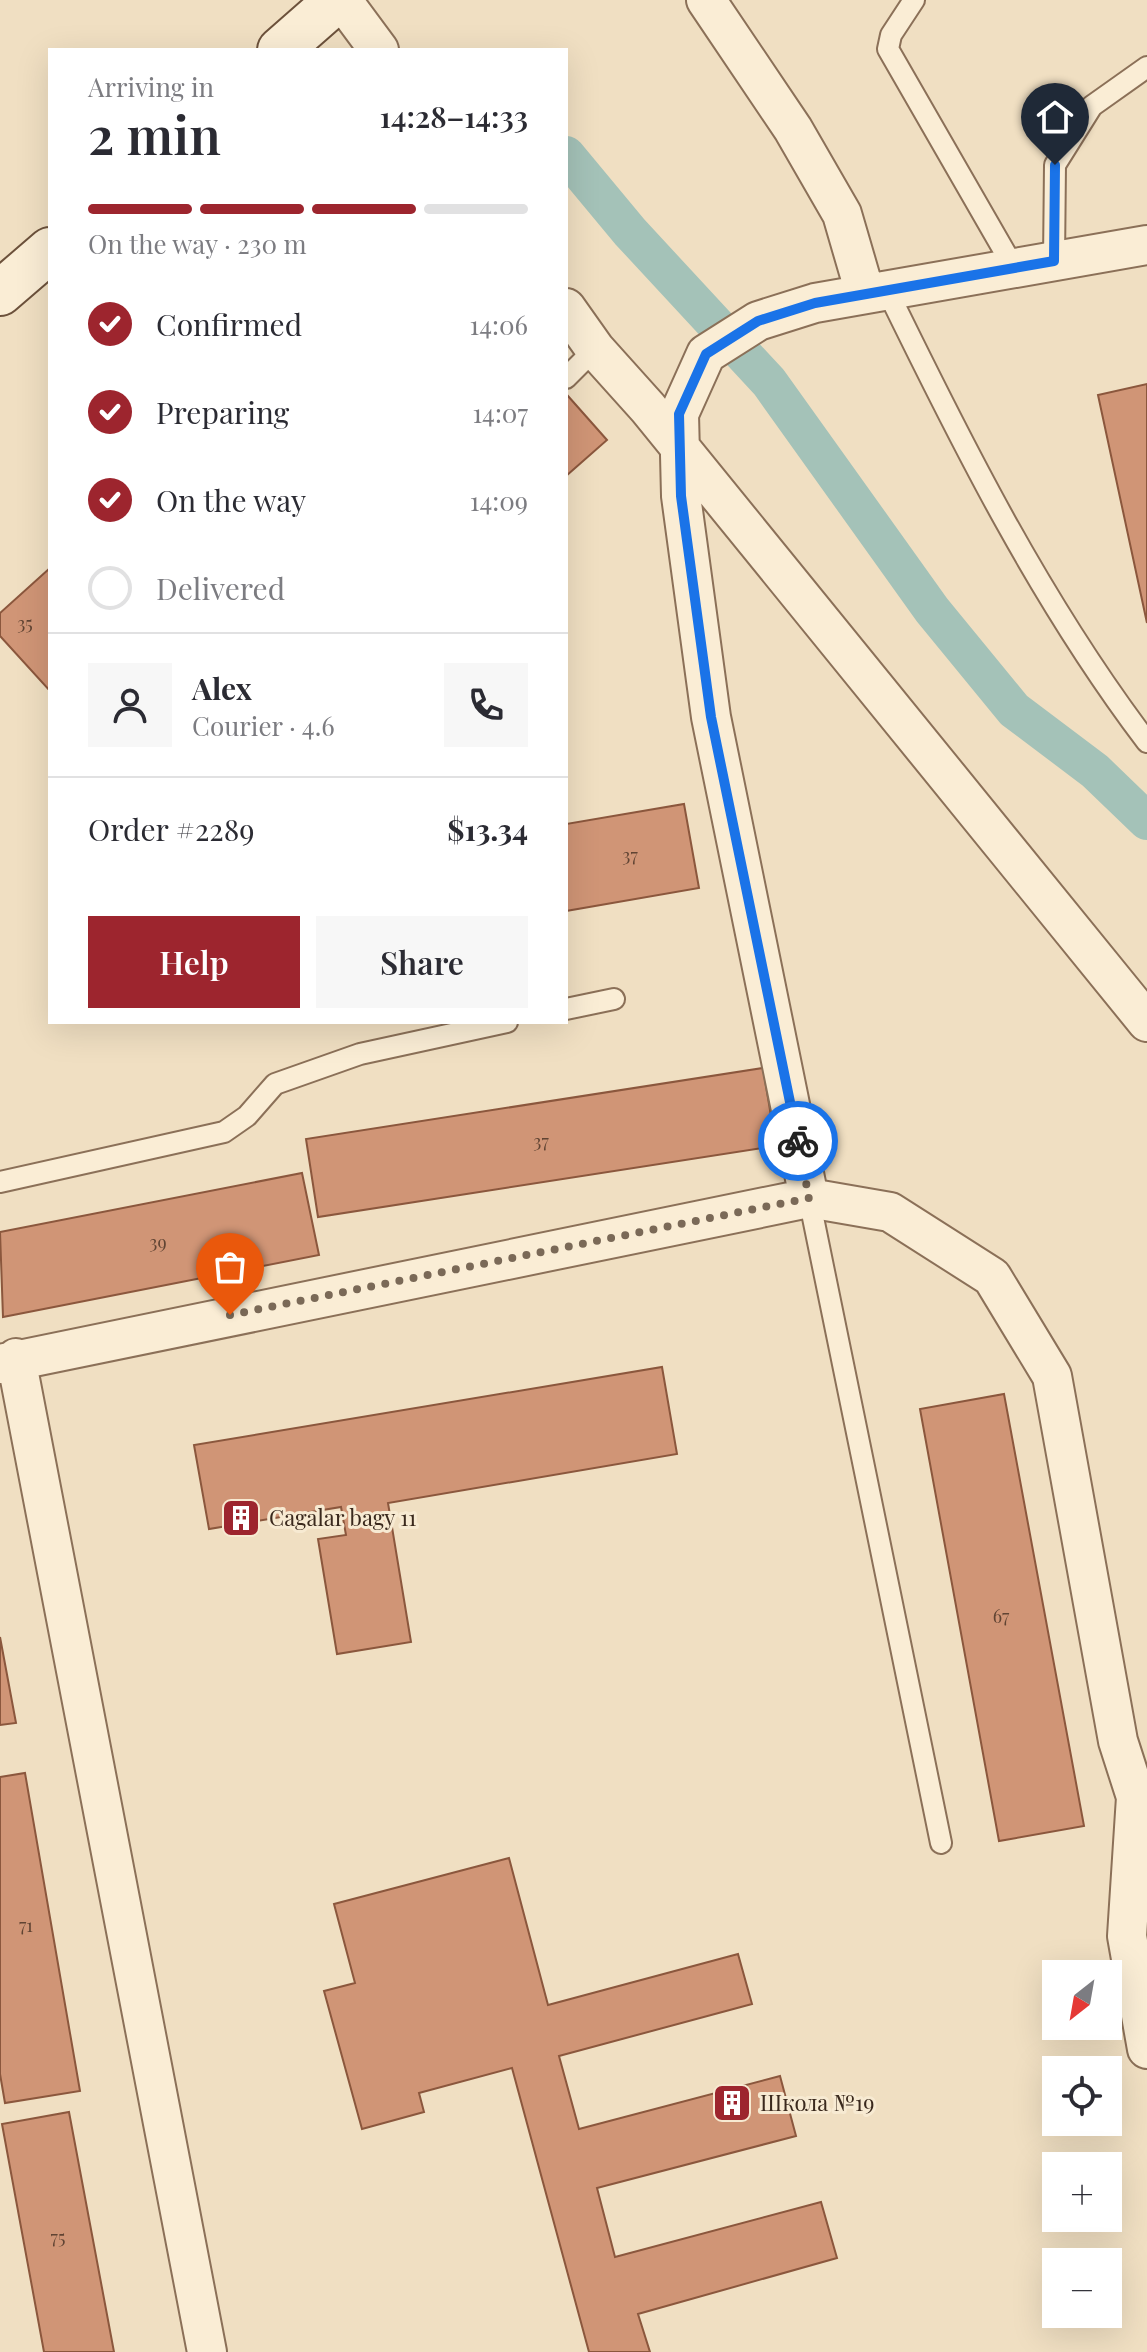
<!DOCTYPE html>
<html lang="en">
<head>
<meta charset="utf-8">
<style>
	:root { --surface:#fff; --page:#f7f7f7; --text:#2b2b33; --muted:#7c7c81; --line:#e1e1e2; --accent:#9d252e }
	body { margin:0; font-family:"Playfair Display",serif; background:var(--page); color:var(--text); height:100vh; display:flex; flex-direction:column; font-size:30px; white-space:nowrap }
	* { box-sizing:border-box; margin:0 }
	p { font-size:26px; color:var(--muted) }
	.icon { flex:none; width:44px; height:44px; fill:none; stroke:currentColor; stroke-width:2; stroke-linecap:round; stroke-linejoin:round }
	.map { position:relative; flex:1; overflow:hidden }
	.details { position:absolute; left:48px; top:48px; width:520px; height:976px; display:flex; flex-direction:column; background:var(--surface); border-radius:0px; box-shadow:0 8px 32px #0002 }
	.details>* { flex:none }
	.needle { width:52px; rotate:211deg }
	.tools { position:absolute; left:1042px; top:1960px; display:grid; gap:16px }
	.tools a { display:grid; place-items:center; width:80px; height:80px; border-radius:0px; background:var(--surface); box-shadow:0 8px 32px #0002; font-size:40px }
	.pin { position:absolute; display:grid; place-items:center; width:68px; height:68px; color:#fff; margin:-82px -34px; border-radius:50% 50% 50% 0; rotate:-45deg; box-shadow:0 0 8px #0007 }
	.pin .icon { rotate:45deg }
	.courier { position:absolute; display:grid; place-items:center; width:80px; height:80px; margin:-40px; border:6px solid #1a73e8; border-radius:50%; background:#fff; color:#222; box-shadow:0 2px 10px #0007 }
	.overview em { font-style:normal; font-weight:600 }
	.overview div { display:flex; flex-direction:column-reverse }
	.overview { display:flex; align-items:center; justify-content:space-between; height:136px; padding:0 40px }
	h1 { font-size:52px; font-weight:600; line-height:60px }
	.bar { display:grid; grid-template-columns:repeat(4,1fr); gap:12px 8px; align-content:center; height:96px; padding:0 40px }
	.bar i { height:10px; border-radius:6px; background:var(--line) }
	.bar .on { background:var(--accent) }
	.bar p { grid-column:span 4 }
	.line { display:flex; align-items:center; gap:20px; padding:0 40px; border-top:2px solid var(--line) }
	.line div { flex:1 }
	.round { display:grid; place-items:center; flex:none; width:84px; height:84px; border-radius:0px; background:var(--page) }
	ol { padding:0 40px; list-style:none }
	li { display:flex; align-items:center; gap:24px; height:88px }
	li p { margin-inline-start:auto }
	li .icon { padding:8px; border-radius:50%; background:var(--accent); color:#fff; stroke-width:4 }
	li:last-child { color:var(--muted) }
	li i { width:44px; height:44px; border:4px solid var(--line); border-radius:50% }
	.action { display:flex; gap:16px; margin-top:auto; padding:16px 40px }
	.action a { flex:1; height:92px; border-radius:0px; background:var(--accent); color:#fff; font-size:32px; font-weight:600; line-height:92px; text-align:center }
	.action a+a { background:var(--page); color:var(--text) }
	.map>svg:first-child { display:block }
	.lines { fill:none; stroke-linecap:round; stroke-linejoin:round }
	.canal { stroke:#a4c2b8; stroke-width:38 }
	.building { fill:#d09576; stroke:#8b573d; stroke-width:2 }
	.lane-casing { stroke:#8b7058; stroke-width:24 }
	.street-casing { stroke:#8b7058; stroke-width:42 }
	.secondary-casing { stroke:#6c513b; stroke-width:48 }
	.lane { stroke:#faedd5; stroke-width:20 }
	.street { stroke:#faedd5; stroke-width:38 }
	.secondary { stroke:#faedd5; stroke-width:44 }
	.done { stroke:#7a6957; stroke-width:8; stroke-dasharray:0 14.4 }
	.route { stroke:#1a73e8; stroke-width:10 }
	.labels { text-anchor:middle; stroke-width:6; stroke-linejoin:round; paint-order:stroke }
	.number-label { font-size:18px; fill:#604433 }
	.poi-label { font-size:22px; fill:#3a291d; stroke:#f7ead2; text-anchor:start }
</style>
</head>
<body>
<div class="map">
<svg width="1147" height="2352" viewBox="0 0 1147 2352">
	<rect width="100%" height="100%" fill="#f0dfc2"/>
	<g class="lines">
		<path class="canal" d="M566 155 630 232 769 382 932 610 1014 710 1095 771 1147 821"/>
	</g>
	<path class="building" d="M1147 384V623L1098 395Z
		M568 396 607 440 566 476V398Z
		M50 568V691L0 636V613Z
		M684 804 699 888 566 911V824Z
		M763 1068 776 1146 318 1217 306 1139Z
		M302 1173 319 1255 3 1317 0 1232Z
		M662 1367 677 1454 388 1503 411 1642 337 1654 318 1539 346 1535 341 1507 209 1529 194 1445Z
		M1004 1394 1084 1826 999 1841 920 1409Z
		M0 1637 16 1723 0 1725Z
		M25 1773 80 2091 5 2103 0 2074V1777Z
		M509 1858 548 2005 738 1954 752 2004 559 2056 579 2129 780 2076 796 2136 597 2188 615 2257 821 2202 837 2258 638 2314 650 2352H589L512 2068 419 2093 424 2112 362 2129 324 1991 355 1983 334 1904Z
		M69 2112 114 2352H44L2 2124Z"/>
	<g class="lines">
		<g class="lane-casing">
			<path id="lane" d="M914 0 891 35 888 49 1014 268
				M1054 261 1055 165 1092 106 1147 67
				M887 290C963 446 1041 602 1147 742
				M566 378 595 349
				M566 1009 614 999
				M0 1182 224 1132 247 1116 275 1084 360 1054 507 1022
				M809 1198 941 1843"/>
		</g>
		<g class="street-casing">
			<path id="street" d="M342 0 379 50
				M706 0 793 129 842 214 865 293
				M566 308 595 349 648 408 1147 1022
				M809 1198 890 1212 992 1277 1052 1376 1118 1741 1136 1797 1147 1805
				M16 1358 207 2352
				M0 1364 809 1198 711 717 681 496 679 414 706 354 758 321 815 303 1147 245
				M1136 1797 1127 1936 1147 2049"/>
		</g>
		<g class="secondary-casing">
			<path id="secondary" d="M280 50 337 0
				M0 293 50 250"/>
		</g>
		<use href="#lane" class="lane"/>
		<use href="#street" class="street"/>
		<use href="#secondary" class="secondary"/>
	</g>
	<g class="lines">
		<path class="done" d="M230 1315 809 1198 798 1141"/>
		<path class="route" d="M798 1141 711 717 681 496 679 414 706 354 758 321 815 303 1054 261 1055 165"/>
	</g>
	<defs>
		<g id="building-square" transform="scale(2)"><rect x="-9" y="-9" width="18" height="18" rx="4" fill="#9d252e" stroke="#f7ead2"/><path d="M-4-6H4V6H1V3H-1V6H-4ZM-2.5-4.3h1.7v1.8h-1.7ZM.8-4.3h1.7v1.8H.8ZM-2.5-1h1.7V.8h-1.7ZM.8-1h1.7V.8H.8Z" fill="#fff"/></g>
	</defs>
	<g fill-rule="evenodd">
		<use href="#building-square" x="241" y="1518"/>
		<use href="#building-square" x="732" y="2103"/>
	</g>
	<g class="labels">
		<g class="number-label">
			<text x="25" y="630">35</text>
			<text x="630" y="862">37</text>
			<text x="541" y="1148">37</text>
			<text x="158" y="1249">39</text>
			<text x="1001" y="1623">67</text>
			<text x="26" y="1932">71</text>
			<text x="58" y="2244">75</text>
		</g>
		<g class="poi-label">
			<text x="269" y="1526">Cagalar bagy 11</text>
			<text x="760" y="2111">Школа №19</text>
		</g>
	</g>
</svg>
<div class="tools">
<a><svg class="needle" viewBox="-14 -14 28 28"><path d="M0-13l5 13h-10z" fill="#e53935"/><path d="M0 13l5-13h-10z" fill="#7c7c81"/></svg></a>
<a><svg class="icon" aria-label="locate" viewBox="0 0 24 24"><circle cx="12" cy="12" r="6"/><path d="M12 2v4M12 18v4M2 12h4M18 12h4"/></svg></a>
<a>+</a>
<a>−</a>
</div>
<div class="pin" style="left:230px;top:1315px;background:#ea580c"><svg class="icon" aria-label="bag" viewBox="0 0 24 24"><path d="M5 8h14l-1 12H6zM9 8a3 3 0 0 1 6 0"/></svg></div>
<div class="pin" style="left:1055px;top:165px;background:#1f2937"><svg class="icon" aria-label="home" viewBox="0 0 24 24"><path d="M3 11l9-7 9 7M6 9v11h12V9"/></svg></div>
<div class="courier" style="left:798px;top:1141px"><svg class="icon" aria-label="bike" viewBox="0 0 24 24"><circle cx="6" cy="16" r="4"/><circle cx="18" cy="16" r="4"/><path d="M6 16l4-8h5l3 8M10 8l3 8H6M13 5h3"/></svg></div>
<section class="details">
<div class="overview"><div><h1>2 min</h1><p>Arriving in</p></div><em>14:28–14:33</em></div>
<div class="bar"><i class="on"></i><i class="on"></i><i class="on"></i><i></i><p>On the way · 230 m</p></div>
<ol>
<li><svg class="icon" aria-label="check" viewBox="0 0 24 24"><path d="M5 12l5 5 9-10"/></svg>Confirmed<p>14:06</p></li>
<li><svg class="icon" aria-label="check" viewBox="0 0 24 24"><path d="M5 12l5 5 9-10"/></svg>Preparing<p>14:07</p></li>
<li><svg class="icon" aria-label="check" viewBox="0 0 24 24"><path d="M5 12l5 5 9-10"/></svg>On the way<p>14:09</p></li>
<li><i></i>Delivered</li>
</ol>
<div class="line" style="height:144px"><a class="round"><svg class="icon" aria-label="person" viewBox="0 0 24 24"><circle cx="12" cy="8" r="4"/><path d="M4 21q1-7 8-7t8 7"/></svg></a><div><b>Alex</b><p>Courier · 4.6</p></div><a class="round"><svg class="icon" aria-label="phone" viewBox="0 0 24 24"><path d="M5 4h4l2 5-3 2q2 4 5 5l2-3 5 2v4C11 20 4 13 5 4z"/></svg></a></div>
<div class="line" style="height:104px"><div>Order #2289</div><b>$13.34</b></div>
<div class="action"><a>Help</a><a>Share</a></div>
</section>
</div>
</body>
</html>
